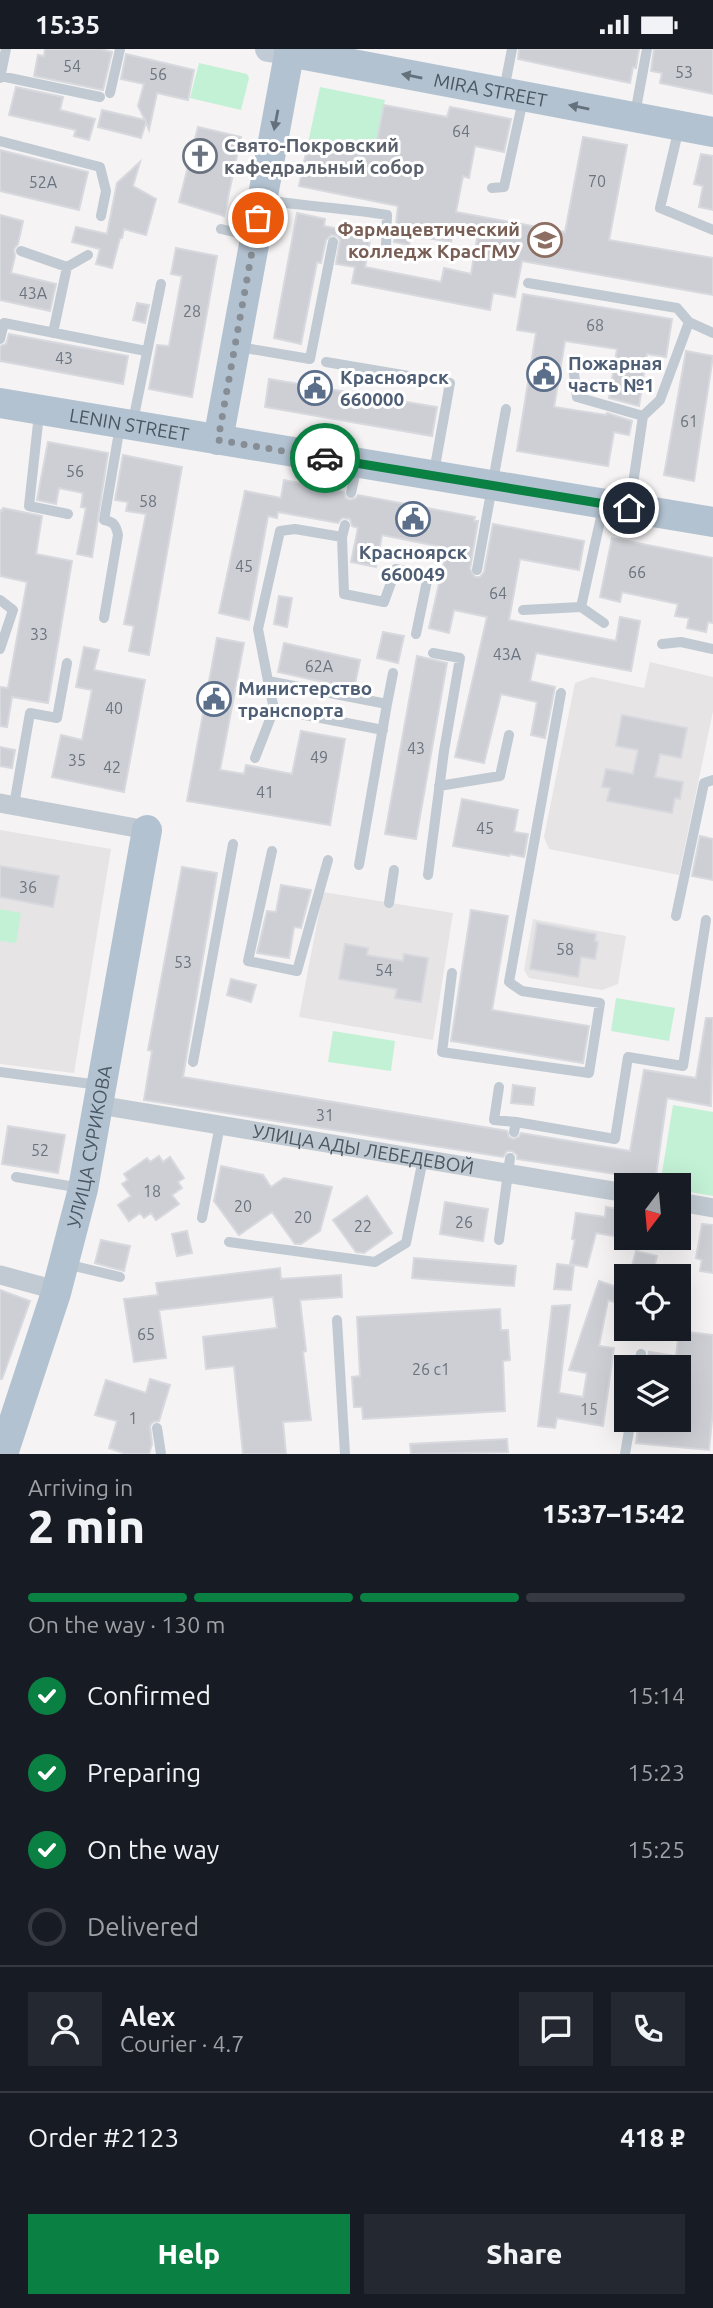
<!DOCTYPE html>
<html lang="en">
<head>
<meta charset="utf-8">
<style>
	:root { --surface:#171b24; --page:#242831; --text:#f1f3f6; --muted:#9ea1a6; --line:#363941; --accent:#0b8043 }
	body { margin:0; font-family:Ubuntu,sans-serif; background:var(--page); color:var(--text); height:100vh; display:flex; flex-direction:column; font-size:26px; white-space:nowrap }
	* { box-sizing:border-box; margin:0 }
	p { font-size:23px; color:var(--muted) }
	.icon { flex:none; width:38px; height:38px; fill:none; stroke:currentColor; stroke-width:2; stroke-linecap:round; stroke-linejoin:round }
	.map { position:relative; height:1405px; overflow:hidden }
	.side { display:flex; flex-direction:column; background:var(--surface); flex:1 }
	.side>* { flex:none }
	.needle { width:46px; rotate:196deg }
	.tools { position:absolute; left:614px; top:1124px; display:grid; gap:14px }
	.tools a { display:grid; place-items:center; width:77px; height:77px; border-radius:0px; background:var(--surface); box-shadow:0 7px 28px #0002; font-size:35px }
	.pin { position:absolute; display:grid; place-items:center; width:60px; height:60px; color:#fff; margin:-30px; border:4px solid #fff; border-radius:50%; box-shadow:0 2px 7px #0007 }
	.courier { position:absolute; display:grid; place-items:center; width:70px; height:70px; margin:-35px; border:5px solid #0b8043; border-radius:50%; background:#fff; color:#222; box-shadow:0 2px 9px #0007 }
	.summary em { font-style:normal; font-weight:800 }
	.summary div { display:flex; flex-direction:column-reverse }
	.summary { display:flex; align-items:center; justify-content:space-between; height:119px; padding:0 28px }
	h1 { font-size:46px; font-weight:800; line-height:52px }
	.bar { display:grid; grid-template-columns:repeat(4,1fr); gap:10px 7px; align-content:center; height:84px; padding:0 28px }
	.bar i { height:9px; border-radius:5px; background:var(--line) }
	.bar .on { background:var(--accent) }
	.bar p { grid-column:span 4 }
	.line { display:flex; align-items:center; gap:18px; padding:0 28px; border-top:2px solid var(--line) }
	.line div { flex:1 }
	.round { display:grid; place-items:center; flex:none; width:74px; height:74px; border-radius:0px; background:var(--page) }
	ol { padding:0 28px; list-style:none }
	li { display:flex; align-items:center; gap:21px; height:77px }
	li p { margin-inline-start:auto }
	li .icon { padding:7px; border-radius:50%; background:var(--accent); color:#fff; stroke-width:4 }
	li:last-child { color:var(--muted) }
	li i { width:38px; height:38px; border:4px solid var(--line); border-radius:50% }
	.cta { display:flex; gap:14px; margin-top:auto; padding:14px 28px }
	.cta a { flex:1; height:80px; border-radius:0px; background:var(--accent); color:#fff; font-size:28px; font-weight:800; line-height:80px; text-align:center }
	.cta a+a { background:var(--page); color:var(--text) }
	.status { display:flex; justify-content:space-between; align-items:center; height:49px; padding:0 35px; background:var(--surface); direction:ltr }
	.status svg { height:19px; fill:currentColor }
	.map>svg:first-child { display:block }
	.education { fill:#e6e4e5 }
	.green { fill:#c3f1d5 }
	.building { fill:#cdcfd5; stroke:#d7d9de; stroke-width:2 }
	.lines { fill:none; stroke-linecap:round; stroke-linejoin:round }
	.lane { stroke:#c1cad2; stroke-width:10 }
	.street { stroke:#c1cad2; stroke-width:19 }
	.secondary { stroke:#c1cbd6; stroke-width:26 }
	.primary { stroke:#b3c2d1; stroke-width:30 }
	.oneway { fill:#64717d }
	.done { stroke:#868d94; stroke-width:7; stroke-dasharray:0 12.6 }
	.route { stroke:#0b8043; stroke-width:9 }
	.labels { text-anchor:middle; stroke-width:6; stroke-linejoin:round; paint-order:stroke }
	.number-label { font-size:16px; fill:#6b747e }
	.street-label { font-size:19px; fill:#4a5661; stroke:#fff }
	.worship-label { font-size:19px; font-weight:bold; fill:#5b616d; stroke:#fff; text-anchor:start }
	.education-label { font-size:19px; font-weight:bold; fill:#785e54; stroke:#fff; text-anchor:end }
	.service-label { font-size:19px; font-weight:bold; fill:#4e5e75; stroke:#fff; text-anchor:start }
</style>
</head>
<body>
<div class="status"><b>15:35</b><svg viewBox="0 0 49 12"><path d="M0 12V9h3v3zM5 12V6h3v6zM10 12V3h3v9zM15 12V0h3v12zM26 1h20v11H26zM47 4h2v5h-2z"/></svg></div>
<div class="map">
<svg width="713" height="1405" viewBox="0 0 713 1405">
	<rect width="100%" height="100%" fill="#f5f3f3"/>
	<path class="education" d="M650 613 713 628V662L679 826 549 800 544 788 575 634 592 628 644 639Z
		M0 781 111 800 74 1024 0 1015Z
		M323 843 453 864 433 991 299 968Z
		M533 870 626 887 618 935 602 941 529 929 524 921Z"/>
	<path class="green" d="M199 14 247 25 249 29 241 61 190 49Z
		M320 38 385 51 373 108 364 99 350 97 349 102 308 94Z
		M0 860 21 864 16 894 0 892Z
		M616 949 675 959 669 992 611 982Z
		M333 982 395 992 391 1022 328 1013Z
		M673 1056 713 1063V1147L679 1141V1136H660Z"/>
	<path class="building" d="M45 0H100L112 3 103 41 34 27 38 6 44 7Z
		M519 0H639L636 19 633 18 630 34 518 10Z
		M654 0H713V45L660 34 662 24 651 22Z
		M126 5 194 21 188 51 157 44 149 81 146 73 141 89 98 78 102 61 145 71 138 57 144 35 121 30Z
		M16 38 63 48 60 61 95 70 89 91 74 87 76 81 9 66Z
		M384 56 447 68 450 58 511 70 504 103 475 97 469 129 463 127 456 163 565 183 583 88 627 96 609 191 713 209V246L522 212 515 248 493 244 490 261 352 234 355 218 336 215 340 191 337 187 331 186 326 191 321 214 317 213 301 295 274 289 297 164 325 170 324 177 371 186 365 218 441 233 444 219 471 225 478 184 454 180 451 193 411 186 409 196 394 193 398 157 299 137 308 94 349 102 350 97 375 101Z
		M198 78 241 88 224 167 179 153Z
		M0 101 88 123 79 161 0 142Z
		M701 105 713 107V161L699 158 703 137 694 135Z
		M140 113 133 137 156 150 146 186 124 180 122 189H120L112 219 96 215 100 200 72 193 76 178 107 185 117 134Z
		M0 166 23 172 18 195 14 200 15 207 11 224 56 235 50 262 0 251Z
		M176 199 217 207 192 348 149 340 157 296 169 297 182 227 171 225Z
		M523 245 672 270 666 308 647 305 639 357 609 349 617 300 565 292 554 358 606 366 607 364 632 372 629 386 614 383 608 417 517 402 536 284 517 281Z
		M137 254 149 256 145 274 133 271Z
		M9 285 128 307 123 335 0 312V297L6 295Z
		M686 302 713 307 694 432 664 426Z
		M269 330 437 358 432 387 265 358Z
		M48 393 108 404 92 508 77 505 86 459 81 458 83 444 59 439 56 455 37 451Z
		M123 406 182 418 149 606 129 602 134 577 124 575 146 465 126 462 128 453 115 451Z
		M284 431 344 443 346 449 350 451 356 449 358 446 475 468 474 472H478L470 520 475 528H480L484 523 493 475 584 492 579 521 520 510 509 571 616 592 620 568 640 572 631 622 536 604 530 632 555 638 545 689 531 686 537 653 501 645 484 714 455 708 487 568 454 561 449 584 429 579 447 499 382 486 376 518 351 513 358 479 352 477 350 470 342 469 338 474 278 463 277 469 268 467 249 571 219 564 245 442 281 449Z
		M3 459 42 467 36 505 72 512 48 654 12 648 7 678 0 677V638L8 639 27 533 0 527V461L2 462Z
		M612 489 713 509V574L708 573 706 583 687 579 689 569 675 567 678 555 622 543 620 553 600 548Z
		M279 547 292 549 287 578 274 575Z
		M383 583 404 587 398 614 377 609Z
		M217 589 244 594 220 721 244 725 246 716 292 725 301 682 345 690 330 776 187 752Z
		M284 594 360 611 354 640 278 623Z
		M84 598 99 601 94 621 145 631 124 743 52 728 61 686 82 691 92 641 76 638Z
		M417 607 447 614 416 790 385 785Z
		M622 666 687 679 681 709 660 705 655 728 683 733 680 750 675 749 672 764 607 752 610 739 602 738 606 720 633 725 638 701 616 697Z
		M0 698 15 701 12 719 0 717Z
		M462 750 518 761 514 783 528 785 524 808 510 805 509 807 453 797Z
		M700 787 713 790V831L692 827Z
		M0 817 59 827 53 858 0 848Z
		M182 818 217 824 183 1028 507 1082 509 1088 513 1090 519 1088 521 1084 630 1102 644 1021 696 1029 706 969H713L711 1057 667 1049 656 1126 649 1125 648 1130 517 1110V1106L512 1102H507L503 1108 144 1051 152 1002 148 1001Z
		M281 836 311 841 301 879 294 878 289 909 257 904 267 862 276 863Z
		M471 861 508 867 492 961 589 977 583 1014 451 992Z
		M537 874 596 885 595 892 598 893 595 910 581 908 578 928 530 920Z
		M345 895 368 899 367 906 403 912 404 905 428 909 421 953 395 949 397 940 339 930Z
		M231 930 256 936 251 953 227 946Z
		M513 1036 535 1039 533 1056 511 1054Z
		M8 1077 65 1086 58 1124 2 1115Z
		M159 1107 163 1113 170 1108 184 1129 178 1133 182 1139 172 1146 179 1155 156 1171 151 1164 144 1169 140 1164 129 1172 118 1156 131 1147 122 1135 128 1131 124 1125 147 1109 150 1113Z
		M221 1117 263 1126 271 1138 284 1129 332 1138 320 1182 301 1195H295L272 1163 239 1186 214 1152Z
		M367 1147 392 1184 364 1204 356 1203 333 1171Z
		M445 1153 488 1160 483 1192 440 1185Z
		M606 1158 626 1161V1189L596 1184 587 1218 570 1215 575 1191 572 1190 576 1164 605 1168Z
		M702 1175 713 1176V1224L700 1222 702 1211 696 1209Z
		M187 1182 192 1204 177 1207 172 1185Z
		M101 1191 130 1197 124 1222 95 1214Z
		M636 1202 657 1207 652 1227 631 1221Z
		M414 1209 516 1217 514 1237 412 1229Z
		M557 1215 574 1217 571 1241 554 1240Z
		M280 1219 281 1230 341 1226 342 1248 300 1251 306 1302 303 1303 311 1371 283 1373 286 1405H243L234 1317 206 1320 203 1288 277 1279 273 1248 159 1261 166 1309 134 1313 124 1250 158 1246 156 1234Z
		M599 1232 626 1241V1257L608 1251 599 1297 614 1299 603 1377 557 1369 555 1379 538 1377 552 1257 570 1256 559 1344 583 1348 587 1324 569 1321Z
		M0 1241 30 1252 2 1330H0Z
		M500 1260 501 1281H508L510 1311 503 1312 505 1362 363 1370 362 1358H354L352 1328 360 1327 357 1268Z
		M679 1282 713 1286V1361L709 1401 636 1394 639 1370H683L688 1318H647L649 1303 676 1307Z
		M150 1330 170 1336 159 1372 153 1373 150 1377 152 1395 149 1405H126L109 1399 117 1372 95 1366 106 1331 146 1344Z
		M507 1390 508 1403 411 1405 410 1395Z"/>
	<g class="lines">
		<path class="lane" d="M0 27 100 48
			M0 29 6 0
			M504 41 512 0
			M110 44 120 0
			M635 65 647 0
			M679 79 660 159 713 181
			M0 92 100 118 106 142 101 167
			M492 139 504 138 523 51
			M267 151C307 158 347 159 387 166L386 198
			M221 180 251 187
			M21 202 67 218 53 284
			M67 218 88 206
			M528 234 677 259 689 273
			M0 290 4 274 146 302
			M239 298 310 310 333 193
			M326 313 450 334 434 423
			M573 317 577 348 643 367
			M39 365 29 457 68 465
			M133 372 161 235
			M351 444 357 417
			M630 455 643 367 660 351 689 273 713 284
			M342 488 345 476
			M477 521 506 360
			M0 551 13 561 0 600
			M581 558 604 574
			M523 561 581 558 603 459
			M104 569 118 486C116 476 114 473 104 471L120 377
			M662 595 681 593 713 600
			M268 632 258 580 280 482 295 480 342 488 344 545 384 553 396 520 428 527 416 585
			M387 655 393 624
			M274 660 383 681
			M255 709 274 660 268 632 387 655 359 816
			M439 737 500 727 509 686
			M14 756 30 664 57 669 67 614
			M272 802 248 912 297 922 328 811
			M428 826 444 702 460 609 433 604
			M389 854 394 821
			M676 867 704 734 713 731
			M452 924 442 1003 589 1024 600 954 522 942 509 933 561 644
			M193 1013 233 795
			M0 1023 99 1036
			M499 1038 494 1071 516 1073
			M514 1083 516 1073 615 1090 628 1008 683 1017 706 871
			M16 1128 81 1139
			M202 1169 220 1076
			M499 1191 510 1109
			M229 1193 375 1213 406 1194 423 1110
			M66 1215 120 1228
			M337 1271 345 1405
			M639 1318 641 1305
			M157 1379 161 1405
			M625 1405 631 1370"/>
		<g class="street">
			<path d="M0 754 147 781"/>
			<path id="s1" d="M99 1056 626 1144"/>
			<path d="M679 1153 713 1159"/>
			<path d="M0 1226 41 1237 56 1244"/>
		</g>
		<path class="secondary" d="M268 0 289 3"/>
		<g class="primary">
			<path id="s2" d="M289 3 713 83"/>
			<path id="s3" d="M0 354 713 473"/>
			<path d="M218 391 290 0"/>
			<path id="s4" d="M3 1405 56 1244 83 1140 147 781"/>
		</g>
	</g>
	<defs><path id="oneway-solid" d="M-6-.8H1V-3.2L6.5 0L1 3.2V.8H-6Z" transform="scale(1.75)"/></defs>
	<g class="oneway">
		<use href="#oneway-solid" transform="translate(412 27) rotate(-169)"/>
		<use href="#oneway-solid" transform="translate(579 58) rotate(-169)"/>
		<use href="#oneway-solid" transform="translate(276 71) rotate(101)"/>
	</g>
	<g class="lines">
		<path class="done" d="M258 169 218 391 325 409"/>
		<path class="route" d="M325 409 629 459"/>
	</g>
	<defs>
		<g id="church-ring" transform="scale(1.75)"><circle r="9.5" fill="#fff" stroke="#6b7280" stroke-width="1.5"/><path d="M-1.2-6h2.4v3.5h3.3v2.4h-3.3V6h-2.4V-.1h-3.3v-2.4h3.3Z" fill="#6b7280"/></g>
		<g id="university-ring" transform="scale(1.75)"><circle r="9.5" fill="#fff" stroke="#8d6e63" stroke-width="1.5"/><path d="M0-5L7-2L0 1L-7-2ZM-4 1L0 2.5L4 1V4Q0 6-4 4Z" fill="#8d6e63"/></g>
		<g id="civic-ring" transform="scale(1.75)"><circle r="9.5" fill="#fff" stroke="#5c6f8a" stroke-width="1.5"/><path d="M-.6-6.5H3V-4.5H.6V-3L4-1V1h2V6H-6V1h2V-1L-.6-3ZM-1.2 2.5V6h2.4V2.5Z" fill="#5c6f8a"/></g>
	</defs>
	<g fill-rule="evenodd">
		<use href="#church-ring" x="200" y="107"/>
		<use href="#university-ring" x="545" y="191"/>
		<use href="#civic-ring" x="544" y="325"/>
		<use href="#civic-ring" x="315" y="339"/>
		<use href="#civic-ring" x="413" y="470"/>
		<use href="#civic-ring" x="214" y="650"/>
	</g>
	<g class="labels">
		<g class="number-label">
			<text x="72" y="23">54</text>
			<text x="684" y="29">53</text>
			<text x="158" y="31">56</text>
			<text x="461" y="88">64</text>
			<text x="597" y="138">70</text>
			<text x="43" y="139">52А</text>
			<text x="33" y="250">43А</text>
			<text x="192" y="268">28</text>
			<text x="595" y="282">68</text>
			<text x="64" y="315">43</text>
			<text x="689" y="378">61</text>
			<text x="75" y="428">56</text>
			<text x="148" y="458">58</text>
			<text x="244" y="523">45</text>
			<text x="637" y="529">66</text>
			<text x="498" y="550">64</text>
			<text x="39" y="591">33</text>
			<text x="507" y="611">43А</text>
			<text x="319" y="623">62А</text>
			<text x="114" y="665">40</text>
			<text x="416" y="705">43</text>
			<text x="319" y="714">49</text>
			<text x="77" y="717">35</text>
			<text x="112" y="724">42</text>
			<text x="265" y="749">41</text>
			<text x="485" y="785">45</text>
			<text x="28" y="844">36</text>
			<text x="565" y="906">58</text>
			<text x="183" y="919">53</text>
			<text x="384" y="927">54</text>
			<text x="325" y="1072">31</text>
			<text x="40" y="1107">52</text>
			<text x="152" y="1148">18</text>
			<text x="243" y="1163">20</text>
			<text x="303" y="1174">20</text>
			<text x="464" y="1179">26</text>
			<text x="363" y="1183">22</text>
			<text x="146" y="1291">65</text>
			<text x="431" y="1326">26 с1</text>
			<text x="589" y="1366">15</text>
			<text x="133" y="1375">1</text>
		</g>
		<g class="street-label">
			<text dy="7" stroke="none"><textPath href="#s2" startOffset="205">MIRA STREET</textPath></text>
			<text dy="7" stroke="none"><textPath href="#s3" startOffset="131">LENIN STREET</textPath></text>
			<text dy="7" stroke="none"><textPath href="#s4" startOffset="320">УЛИЦА СУРИКОВА</textPath></text>
			<text dy="7" stroke="none"><textPath href="#s1" startOffset="268">УЛИЦА АДЫ ЛЕБЕДЕВОЙ</textPath></text>
		</g>
		<g class="worship-label">
			<text x="224" y="103">Свято-Покровский<tspan x="224" dy="22">кафедральный собор</tspan></text>
		</g>
		<g class="education-label">
			<text x="520" y="187">Фармацевтический<tspan x="520" dy="22">колледж КрасГМУ</tspan></text>
		</g>
		<g class="service-label">
			<text x="568" y="321">Пожарная<tspan x="568" dy="22">часть №1</tspan></text>
			<text x="340" y="335">Красноярск<tspan x="340" dy="22">660000</tspan></text>
			<text x="413" y="510" text-anchor="middle">Красноярск<tspan x="413" dy="22">660049</tspan></text>
			<text x="238" y="646">Министерство<tspan x="238" dy="22">транспорта</tspan></text>
		</g>
	</g>
</svg>
<div class="tools">
<a><svg class="needle" viewBox="-14 -14 28 28"><path d="M0-13l5 13h-10z" fill="#e53935"/><path d="M0 13l5-13h-10z" fill="#9ea1a6"/></svg></a>
<a><svg class="icon" aria-label="locate" viewBox="0 0 24 24"><circle cx="12" cy="12" r="6"/><path d="M12 2v4M12 18v4M2 12h4M18 12h4"/></svg></a>
<a><svg class="icon" aria-label="layers" viewBox="0 0 24 24"><path d="M12 4l9 5-9 5-9-5zM3 14l9 5 9-5"/></svg></a>
</div>
<div class="pin" style="left:258px;top:169px;background:#ea580c"><svg class="icon" aria-label="bag" viewBox="0 0 24 24"><path d="M5 8h14l-1 12H6zM9 8a3 3 0 0 1 6 0"/></svg></div>
<div class="pin" style="left:629px;top:459px;background:#1f2937"><svg class="icon" aria-label="home" viewBox="0 0 24 24"><path d="M3 11l9-7 9 7M6 9v11h12V9"/></svg></div>
<div class="courier" style="left:325px;top:409px"><svg class="icon" aria-label="car" viewBox="0 0 24 24"><path d="M5 17H2v-5l4-1 3-4h7l3 4 3 1v5h-3M9 17h6M6 11h13"/><circle cx="7" cy="17" r="2"/><circle cx="17" cy="17" r="2"/></svg></div>
</div>
<section class="side">
<div class="summary"><div><h1>2 min</h1><p>Arriving in</p></div><em>15:37–15:42</em></div>
<div class="bar"><i class="on"></i><i class="on"></i><i class="on"></i><i></i><p>On the way · 130 m</p></div>
<ol>
<li><svg class="icon" aria-label="check" viewBox="0 0 24 24"><path d="M5 12l5 5 9-10"/></svg>Confirmed<p>15:14</p></li>
<li><svg class="icon" aria-label="check" viewBox="0 0 24 24"><path d="M5 12l5 5 9-10"/></svg>Preparing<p>15:23</p></li>
<li><svg class="icon" aria-label="check" viewBox="0 0 24 24"><path d="M5 12l5 5 9-10"/></svg>On the way<p>15:25</p></li>
<li><i></i>Delivered</li>
</ol>
<div class="line" style="height:126px"><a class="round"><svg class="icon" aria-label="person" viewBox="0 0 24 24"><circle cx="12" cy="8" r="4"/><path d="M4 21q1-7 8-7t8 7"/></svg></a><div><b>Alex</b><p>Courier · 4.7</p></div><a class="round"><svg class="icon" aria-label="chat" viewBox="0 0 24 24"><path d="M4 5h16v11H9l-5 4z"/></svg></a><a class="round"><svg class="icon" aria-label="phone" viewBox="0 0 24 24"><path d="M5 4h4l2 5-3 2q2 4 5 5l2-3 5 2v4C11 20 4 13 5 4z"/></svg></a></div>
<div class="line" style="height:91px"><div>Order #2123</div><b>418 ₽</b></div>
<div class="cta"><a>Help</a><a>Share</a></div>
</section>
</body>
</html>
